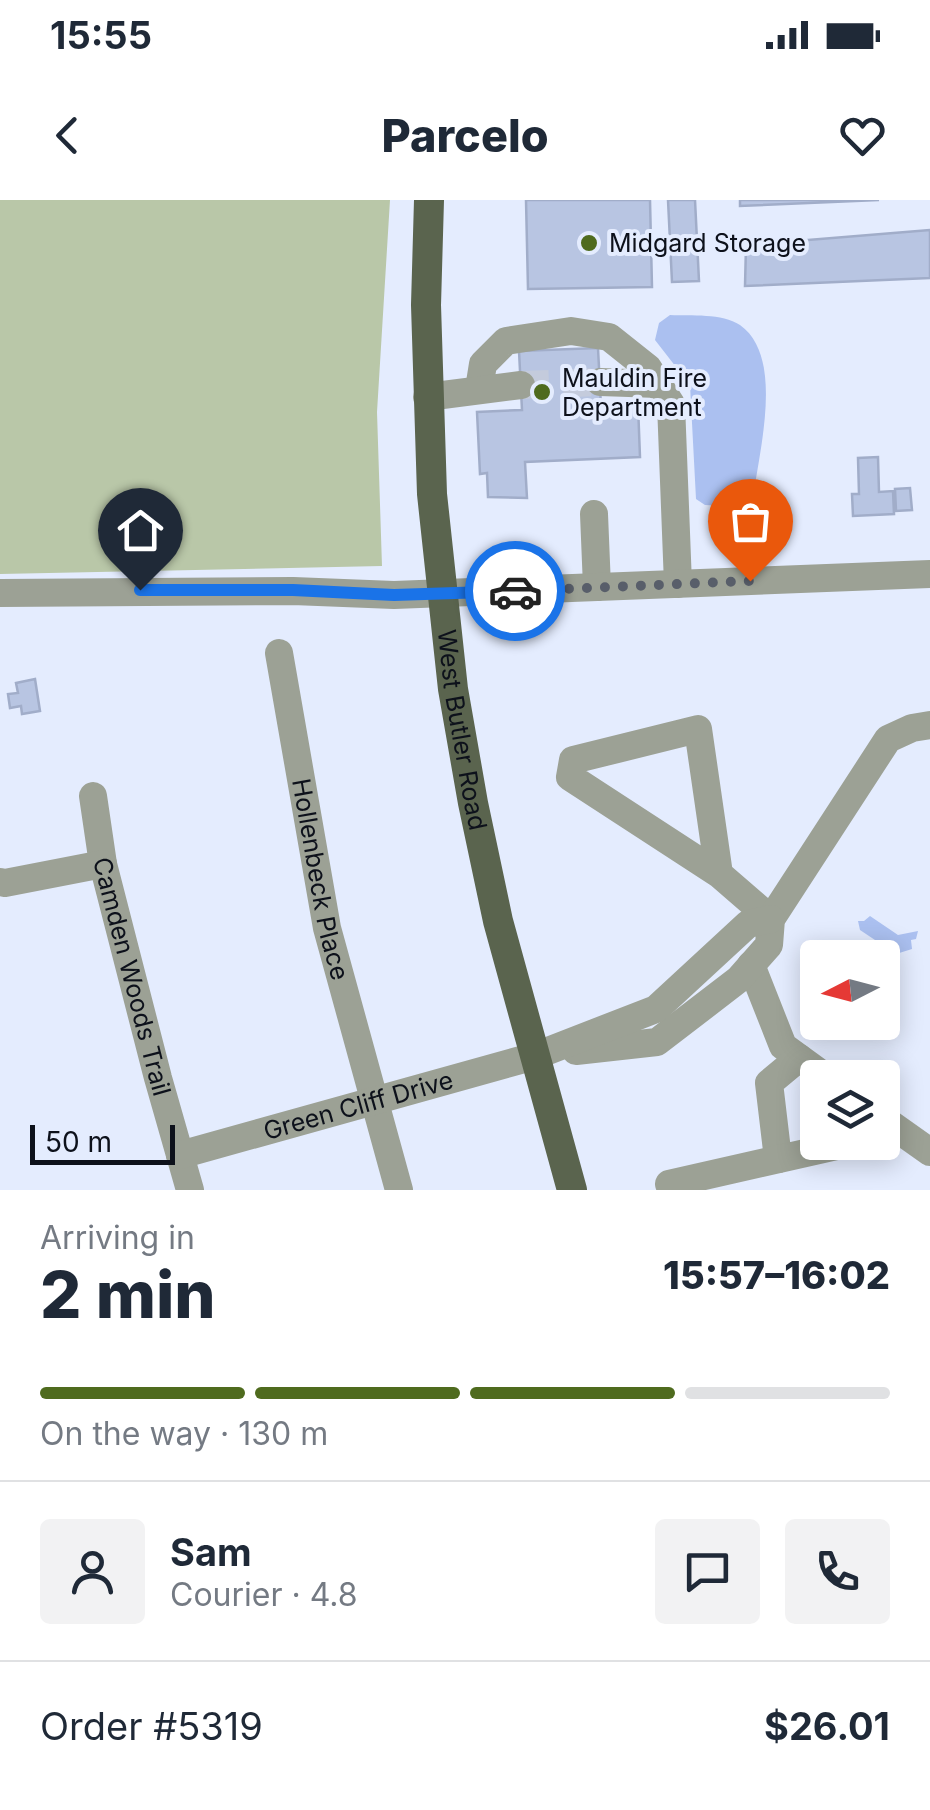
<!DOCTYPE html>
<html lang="en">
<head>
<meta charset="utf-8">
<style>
	:root { --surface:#fff; --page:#f2f2f3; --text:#1f2937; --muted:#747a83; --line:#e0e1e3; --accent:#4f6b1e }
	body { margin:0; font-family:Inter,sans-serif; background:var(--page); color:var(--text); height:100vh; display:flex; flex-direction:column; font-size:38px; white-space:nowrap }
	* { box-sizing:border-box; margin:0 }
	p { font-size:32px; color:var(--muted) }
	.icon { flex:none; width:55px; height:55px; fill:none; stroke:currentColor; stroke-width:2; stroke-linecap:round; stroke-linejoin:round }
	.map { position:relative; height:990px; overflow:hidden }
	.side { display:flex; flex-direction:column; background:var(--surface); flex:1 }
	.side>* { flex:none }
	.needle { width:65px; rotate:264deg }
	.buttons { position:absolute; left:800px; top:740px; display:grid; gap:20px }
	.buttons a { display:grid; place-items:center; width:100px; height:100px; border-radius:10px; background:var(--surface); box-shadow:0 5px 25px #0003; font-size:50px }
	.scale { position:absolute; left:30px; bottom:25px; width:145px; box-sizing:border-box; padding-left:10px; border:5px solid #0d111b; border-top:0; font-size:28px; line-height:35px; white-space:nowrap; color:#0d111b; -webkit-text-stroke:8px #e4ecfe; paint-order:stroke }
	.pin { position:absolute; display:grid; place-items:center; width:85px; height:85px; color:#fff; margin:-102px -42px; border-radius:50% 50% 50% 0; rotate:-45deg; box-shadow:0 0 10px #0007 }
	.pin .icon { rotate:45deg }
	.courier { position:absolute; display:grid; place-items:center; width:100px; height:100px; margin:-50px; border:8px solid #1a73e8; border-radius:50%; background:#fff; color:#222; box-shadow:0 2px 12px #0007 }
	.summary em { font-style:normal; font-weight:800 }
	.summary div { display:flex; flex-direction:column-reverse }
	.summary { display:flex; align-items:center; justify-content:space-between; height:170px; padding:0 40px }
	h1 { font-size:65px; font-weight:800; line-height:75px }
	.bar { display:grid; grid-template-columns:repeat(4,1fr); gap:15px 10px; align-content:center; height:120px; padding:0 40px }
	.bar i { height:12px; border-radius:8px; background:var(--line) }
	.bar .current { background:var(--accent) }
	.bar p { grid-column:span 4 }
	.line { display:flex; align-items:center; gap:25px; padding:0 40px; border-top:2px solid var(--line) }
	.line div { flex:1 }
	.round { display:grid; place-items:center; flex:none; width:105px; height:105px; border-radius:10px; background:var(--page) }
	.status { display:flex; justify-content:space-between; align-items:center; height:70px; padding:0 50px; background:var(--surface); direction:ltr }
	.status svg { height:28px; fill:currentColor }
	header { display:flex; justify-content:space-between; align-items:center; height:130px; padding:0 40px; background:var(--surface); font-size:45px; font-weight:800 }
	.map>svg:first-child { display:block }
	.green { fill:#b9c7a8 }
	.water { fill:#abc0f0 }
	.building { fill:#b8c5e2; stroke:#a1adc9; stroke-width:2.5 }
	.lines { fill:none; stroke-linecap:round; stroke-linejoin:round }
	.minor-tunnel { stroke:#c4cbdc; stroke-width:28; stroke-dasharray:28 14; stroke-linecap:butt }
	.minor { stroke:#9ca195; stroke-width:28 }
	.major { stroke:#5a644e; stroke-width:30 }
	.done { stroke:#585e6a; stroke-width:10; stroke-dasharray:0 18 }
	.route { stroke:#1a73e8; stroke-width:12 }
	.poi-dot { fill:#4f6b1e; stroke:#e4ecfe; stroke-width:4 }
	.labels { text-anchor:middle; stroke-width:8; stroke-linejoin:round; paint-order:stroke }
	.poi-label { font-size:25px; fill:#0d111b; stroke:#e4ecfe; text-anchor:start }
	.street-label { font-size:25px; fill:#0d111b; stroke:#e4ecfe }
</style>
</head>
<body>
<div class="status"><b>15:55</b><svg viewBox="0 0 49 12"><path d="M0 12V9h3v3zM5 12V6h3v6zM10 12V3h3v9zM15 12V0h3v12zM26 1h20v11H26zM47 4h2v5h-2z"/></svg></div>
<header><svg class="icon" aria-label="back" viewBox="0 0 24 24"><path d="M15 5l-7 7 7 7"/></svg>Parcelo<svg class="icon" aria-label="heart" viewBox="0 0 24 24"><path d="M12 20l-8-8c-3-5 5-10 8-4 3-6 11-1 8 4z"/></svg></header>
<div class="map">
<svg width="930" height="990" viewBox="0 0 930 990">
	<rect width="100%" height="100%" fill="#e4ecfe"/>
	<path class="green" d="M0 0H390L377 212 382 366 0 374Z"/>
	<path class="water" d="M670 115C691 116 722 113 740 125 784 156 760 247 754 292L752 298 745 307 705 305 696 299 690 185 655 140 659 123Z
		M870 716 898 735 918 731 916 739 911 740 912 749 896 754 860 730 858 721H864Z"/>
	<path class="building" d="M526 0H650L652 87 528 89Z
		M668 0H695L699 81 672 82Z
		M740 0H879L740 6Z
		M930 30V78L745 86 746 45Z
		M598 148 601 207 638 205 640 257 525 262 527 298 488 297 487 273 480 274 477 212 522 210 519 151Z
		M878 257 879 292 893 291 894 314 853 316 852 294H859L858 258Z
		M910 288 912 310 896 311 895 289Z
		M35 479 40 511 22 514 21 506 10 508 8 494 18 493 16 483Z"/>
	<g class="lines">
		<path class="minor-tunnel" d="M521 185 600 182"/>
		<g class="minor">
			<path d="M600 182 658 184"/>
			<path d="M479 189 483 164 506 141 571 131 609 137 648 168 671 204 678 384"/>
			<path d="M427 197 521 185"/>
			<path d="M594 314 597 387"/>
			<path d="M0 393 293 391 394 395 930 374"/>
			<path id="s1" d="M279 453 327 728 399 990"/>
			<path id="s2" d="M93 596 103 664 158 878 190 990"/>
			<path d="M719 674 570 577 573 560 698 529 719 674 771 719"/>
			<path d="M0 682 5 683 103 664"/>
			<path d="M751 765 783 846 827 878"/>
			<path d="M576 851 657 842 739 779 769 745 771 719 888 539 912 528 930 525"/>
			<path d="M882 918 930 952"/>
			<path id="s3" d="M180 955 535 856 656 809 748 724 771 719"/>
			<path d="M778 959 769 883 799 858"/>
			<path d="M669 984 854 942"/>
		</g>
		<path class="major" id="s4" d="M429 0 426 105 432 294 453 489 473 603 498 721 572 990"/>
	</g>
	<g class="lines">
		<path class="done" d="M515 391 750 381"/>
		<path class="route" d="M140 390H293L394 395 515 391"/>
	</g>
	<g class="poi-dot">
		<circle cx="589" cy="43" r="10"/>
		<circle cx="542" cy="192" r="10"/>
	</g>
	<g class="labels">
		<g class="poi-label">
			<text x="609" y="52">Midgard Storage</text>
			<text x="562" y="187">Mauldin Fire<tspan x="562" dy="29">Department</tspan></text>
		</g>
		<g class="street-label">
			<text dy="9" stroke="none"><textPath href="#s4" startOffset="532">West Butler Road</textPath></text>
			<text dy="9" stroke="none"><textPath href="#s1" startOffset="230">Hollenbeck Place</textPath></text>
			<text dy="9" stroke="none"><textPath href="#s2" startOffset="185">Camden Woods Trail</textPath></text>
			<text dy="9" stroke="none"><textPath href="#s3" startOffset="185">Green Cliff Drive</textPath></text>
		</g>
	</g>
</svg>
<div class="buttons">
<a><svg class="needle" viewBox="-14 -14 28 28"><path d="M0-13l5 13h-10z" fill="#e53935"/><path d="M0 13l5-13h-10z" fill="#747a83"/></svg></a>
<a><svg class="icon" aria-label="layers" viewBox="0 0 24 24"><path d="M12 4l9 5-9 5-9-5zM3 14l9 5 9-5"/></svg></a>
</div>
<div class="scale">50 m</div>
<div class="pin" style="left:750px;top:381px;background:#ea580c"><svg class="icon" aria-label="bag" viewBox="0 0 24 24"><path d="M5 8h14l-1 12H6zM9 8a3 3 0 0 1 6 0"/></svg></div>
<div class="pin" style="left:140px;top:390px;background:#1f2937"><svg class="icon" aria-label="home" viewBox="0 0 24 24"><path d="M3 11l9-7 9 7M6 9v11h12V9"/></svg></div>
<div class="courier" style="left:515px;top:391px"><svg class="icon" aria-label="car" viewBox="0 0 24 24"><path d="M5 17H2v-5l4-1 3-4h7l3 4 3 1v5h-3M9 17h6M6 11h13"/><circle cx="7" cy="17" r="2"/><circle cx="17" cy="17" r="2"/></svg></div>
</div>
<section class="side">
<div class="summary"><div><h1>2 min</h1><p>Arriving in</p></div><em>15:57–16:02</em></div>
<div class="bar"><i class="current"></i><i class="current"></i><i class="current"></i><i></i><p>On the way · 130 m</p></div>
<div class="line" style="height:180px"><a class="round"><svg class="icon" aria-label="person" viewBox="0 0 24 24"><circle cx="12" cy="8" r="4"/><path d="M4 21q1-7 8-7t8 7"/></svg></a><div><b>Sam</b><p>Courier · 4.8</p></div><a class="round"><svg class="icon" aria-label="chat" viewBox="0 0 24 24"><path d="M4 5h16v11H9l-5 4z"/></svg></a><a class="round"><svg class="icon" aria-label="phone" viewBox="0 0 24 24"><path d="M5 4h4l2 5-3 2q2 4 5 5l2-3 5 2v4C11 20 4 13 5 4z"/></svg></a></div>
<div class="line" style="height:130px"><div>Order #5319</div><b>$26.01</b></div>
</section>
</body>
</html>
